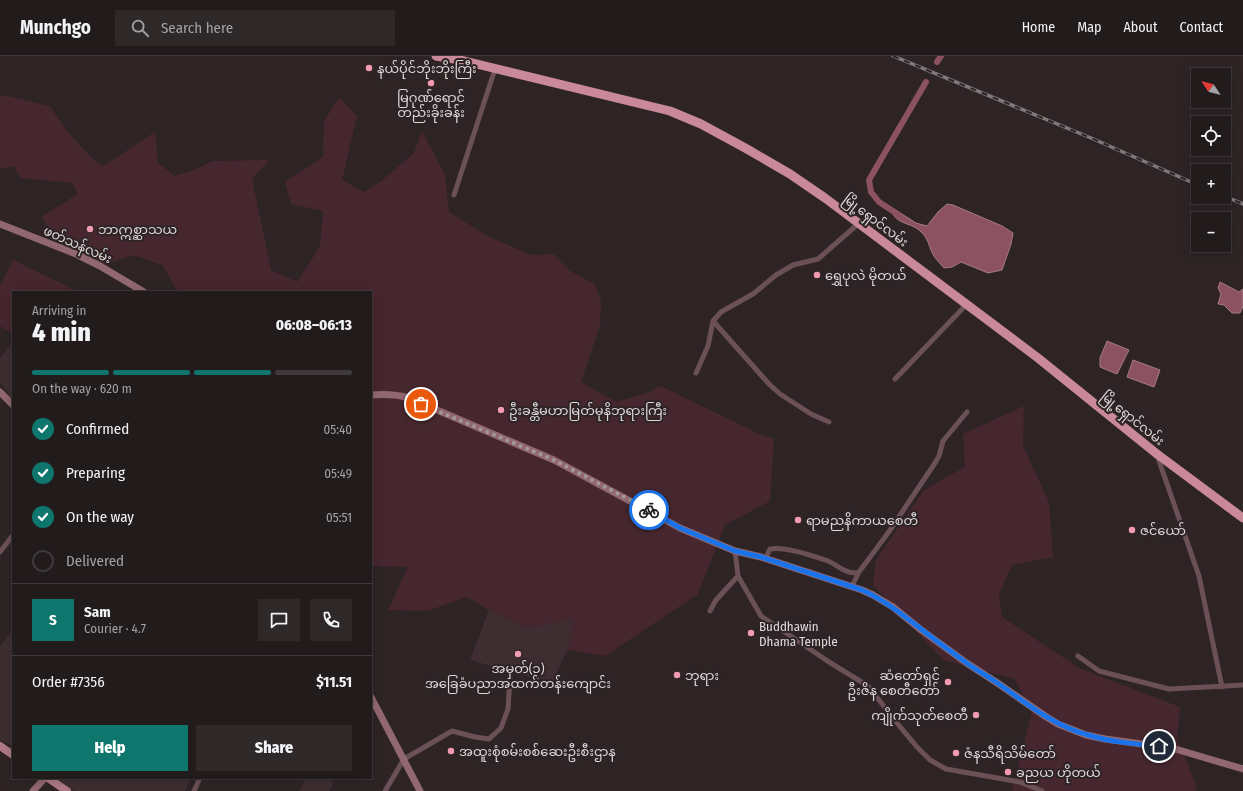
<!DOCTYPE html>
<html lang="en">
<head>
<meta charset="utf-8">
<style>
	:root { --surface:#221b1c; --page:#2e2829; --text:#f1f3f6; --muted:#a2a1a3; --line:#3f393b; --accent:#0f766e }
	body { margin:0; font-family:"Fira Sans Condensed","Noto Sans Myanmar",sans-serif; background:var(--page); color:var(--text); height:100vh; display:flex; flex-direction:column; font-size:15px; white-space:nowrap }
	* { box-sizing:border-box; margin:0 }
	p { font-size:13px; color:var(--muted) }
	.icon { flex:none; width:22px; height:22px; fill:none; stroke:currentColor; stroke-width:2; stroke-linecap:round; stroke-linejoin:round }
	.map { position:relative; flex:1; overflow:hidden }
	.sheet { position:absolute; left:12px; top:235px; width:360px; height:488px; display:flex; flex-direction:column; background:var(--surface); border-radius:0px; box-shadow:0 2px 10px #0003,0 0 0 1px var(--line) }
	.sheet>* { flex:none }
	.needle { width:26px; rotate:306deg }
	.tools { position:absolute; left:1191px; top:12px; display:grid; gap:8px }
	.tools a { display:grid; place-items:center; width:40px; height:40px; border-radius:0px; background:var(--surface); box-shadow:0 2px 10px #0003,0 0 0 1px var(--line); font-size:20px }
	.pin { position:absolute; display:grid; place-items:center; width:34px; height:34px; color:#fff; margin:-17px; border:2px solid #fff; border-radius:50%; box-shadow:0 1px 4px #0007 }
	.courier { position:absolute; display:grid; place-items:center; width:40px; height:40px; margin:-20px; border:3px solid #1a73e8; border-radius:50%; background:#fff; color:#222; box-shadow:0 1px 5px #0007 }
	.headline em { font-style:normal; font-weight:800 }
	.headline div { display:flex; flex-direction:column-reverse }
	.headline { display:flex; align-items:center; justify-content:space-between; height:68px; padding:0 20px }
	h1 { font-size:26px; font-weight:800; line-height:30px }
	.bar { display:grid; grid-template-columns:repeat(4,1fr); gap:6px 4px; align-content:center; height:48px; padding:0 20px }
	.bar i { height:5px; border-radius:3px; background:var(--line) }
	.bar .selected { background:var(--accent) }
	.bar p { grid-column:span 4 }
	.line { display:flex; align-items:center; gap:10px; padding:0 20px; border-top:1px solid var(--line) }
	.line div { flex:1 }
	.round { display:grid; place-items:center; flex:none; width:42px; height:42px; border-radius:0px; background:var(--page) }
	ol { padding:0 20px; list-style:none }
	li { display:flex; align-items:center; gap:12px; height:44px }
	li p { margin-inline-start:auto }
	li .icon { padding:4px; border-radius:50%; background:var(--accent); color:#fff; stroke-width:4 }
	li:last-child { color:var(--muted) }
	li i { width:22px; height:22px; border:2px solid var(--line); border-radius:50% }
	.cta { display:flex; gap:8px; margin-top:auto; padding:8px 20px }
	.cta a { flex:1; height:46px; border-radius:0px; background:var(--accent); color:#fff; font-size:16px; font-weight:800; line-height:46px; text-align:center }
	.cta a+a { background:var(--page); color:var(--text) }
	header { display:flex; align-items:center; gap:24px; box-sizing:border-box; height:56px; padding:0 20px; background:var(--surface); border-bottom:1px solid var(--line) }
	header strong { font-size:19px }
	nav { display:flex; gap:22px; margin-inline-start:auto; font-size:14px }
	.search { width:280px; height:36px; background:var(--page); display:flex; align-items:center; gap:10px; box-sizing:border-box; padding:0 14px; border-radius:0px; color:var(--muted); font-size:15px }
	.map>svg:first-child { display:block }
	.built { fill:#3e2e32 }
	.green { fill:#47272f }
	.water { fill:#8d5261; stroke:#a67a85 }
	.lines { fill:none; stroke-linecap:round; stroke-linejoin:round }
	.canal { stroke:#8d5261; stroke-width:6 }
	.street { stroke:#6b5157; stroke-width:5 }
	.secondary { stroke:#916871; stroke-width:7 }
	.primary { stroke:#ae7986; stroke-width:8 }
	.highway { stroke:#c98998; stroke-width:9 }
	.rail-casing { stroke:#81787a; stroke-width:3.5 }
	.rail { stroke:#2e2426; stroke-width:2; stroke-dasharray:6; stroke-linecap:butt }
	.done { stroke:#a1999a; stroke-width:4; stroke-dasharray:0 7.2 }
	.route { stroke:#1a73e8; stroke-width:5 }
	.poi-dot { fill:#f29ab0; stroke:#2e2426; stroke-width:1.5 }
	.labels { text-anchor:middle; stroke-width:4; stroke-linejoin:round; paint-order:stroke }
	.poi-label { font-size:13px; fill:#dfd8d9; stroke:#2e2426; text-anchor:start }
	.street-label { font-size:13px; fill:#dfd8d9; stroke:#2e2426 }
</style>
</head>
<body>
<header>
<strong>Munchgo</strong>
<div class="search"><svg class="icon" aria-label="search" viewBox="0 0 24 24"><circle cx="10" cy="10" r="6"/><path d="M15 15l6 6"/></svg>Search here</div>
<nav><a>Home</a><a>Map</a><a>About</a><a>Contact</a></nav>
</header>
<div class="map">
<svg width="1243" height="735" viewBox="0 0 1243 735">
	<rect width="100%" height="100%" fill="#2e2426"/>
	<path class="built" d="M13 285V344L0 326V302Z
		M489 554 527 572 574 562 568 594 566 596 552 627 470 604Z
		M13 573V691L0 683V591Z
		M56 722H191L185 735H74Z
		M306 722H324L334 726 329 735H299Z"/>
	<path class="green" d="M2 39 50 50C64 73 82 93 102 111L155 76 158 107 175 120 196 113 213 105 269 104 252 123 271 214 297 226 320 191 323 155 291 148 285 126 323 101 324 65 339 42 357 60 342 124 364 136 381 125 414 97 422 75 445 119 449 156 489 181 532 199 553 198 570 215 595 228 601 246 600 269 581 326 616 346 647 337 661 330 757 377 774 383 770 445 725 469 698 538 605 600 568 594 574 562 527 572 489 554 467 541 427 555 388 554 408 511 371 510V236H178L162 209 133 199 100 210 58 184 41 161 78 138 72 127 20 122 14 110 0 113V40Z
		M13 204 79 236H13L12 277 0 270V230Z
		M1024 350 1023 390 1049 446 1053 501 1012 509 999 538 1002 561 1079 612 1180 651 1177 681 1197 732 1194 735H1012L1032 656 1015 623 943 604 873 529 876 504 924 434 965 411 963 378Z"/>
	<path class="water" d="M947 148 953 149 1002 170 1013 177 1011 188 1002 214 988 217 961 206 952 211 944 212C941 208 937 205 934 200 928 191 930 183 919 174 909 166 898 169 891 155L894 153 916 167 927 170 938 156Z
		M1220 226 1239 236 1243 233V250L1240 257H1232L1224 249 1218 248 1221 238 1218 232Z
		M1107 285 1129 294 1117 318 1100 311V302Z
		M1133 304 1160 314 1154 331 1127 321Z"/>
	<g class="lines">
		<path class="canal" d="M937 6 941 0
			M899 159 879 146 871 136 869 124 926 26"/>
		<path class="street" d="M454 139 495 13
			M713 265 769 328 780 338 811 358 829 366
			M696 317 708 290 713 265 721 256 753 238 776 219 793 209 818 203 858 168
			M895 323 967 248
			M1157 399 1199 520 1222 631
			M735 495 738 520 761 560 829 606 868 630 897 667 917 691 930 704 946 713 1020 726 1042 735
			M0 496 13 479
			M765 503 770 493C784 490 814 500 828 505 838 509 848 520 859 516L888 477 935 407 939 400 943 385 967 356
			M852 530 859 516
			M710 555 716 544 738 520
			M1078 600 1099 615 1169 633 1243 629
			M194 735 200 722
			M385 735 404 703 452 675 475 681 489 683 501 672 508 653 510 623"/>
		<path class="secondary" d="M0 168 76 198 100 210 144 236
			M0 336 13 349
			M371 339C385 338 396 338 409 342L554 404 680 472 735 495 761 501 862 534 873 539 893 551 920 573 968 608 996 626 1045 660 1058 668 1086 679 1105 683 1172 692 1243 713
			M371 641 420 735
			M33 735 45 722"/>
		<path class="primary" d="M0 690 13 699
			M48 722 67 735"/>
		<path class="highway" d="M436 0 460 4 670 55 701 68 747 93 790 118 825 142 1038 302 1157 398 1243 462"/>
		<g class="rail-casing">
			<path id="rail" d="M893 0 1091 82 1198 129
				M1224 140 1243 148"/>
		</g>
		<use href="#rail" class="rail"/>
	</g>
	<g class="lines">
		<path class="done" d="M421 348 554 404 649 454"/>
		<path class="route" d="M649 454 680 472 735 495 761 501 862 534C889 546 911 566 934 583 946 592 957 600 968 608 978 615 987 620 996 626 1025 646 1053 670 1088 679 1111 686 1135 688 1159 690"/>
	</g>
	<g class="poi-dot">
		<circle cx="369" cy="12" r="4"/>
		<circle cx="431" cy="27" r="4"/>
		<circle cx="90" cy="173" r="4"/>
		<circle cx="817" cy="219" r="4"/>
		<circle cx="501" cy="354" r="4"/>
		<circle cx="798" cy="464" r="4"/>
		<circle cx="1132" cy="474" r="4"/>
		<circle cx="751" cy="577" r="4"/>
		<circle cx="518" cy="598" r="4"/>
		<circle cx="677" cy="619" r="4"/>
		<circle cx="948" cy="626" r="4"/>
		<circle cx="976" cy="659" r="4"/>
		<circle cx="451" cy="695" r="4"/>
		<circle cx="956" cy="697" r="4"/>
		<circle cx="1008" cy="716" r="4"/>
	</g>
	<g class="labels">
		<g class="poi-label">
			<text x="377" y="17">နယ်ပိုင်ဘိုးဘိုးကြီး</text>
			<text x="431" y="46" text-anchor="middle">မြဂုဏ်ရောင်<tspan x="431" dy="15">တည်းခိုးခန်း</tspan></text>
			<text x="98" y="178">ဘာဣစ္ဆာသယ</text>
			<text x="825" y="224">ရွှေပုလဲ မိုတယ်</text>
			<text x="509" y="359">ဦးခန္တီမဟာမြတ်မုနိဘုရားကြီး</text>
			<text x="806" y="469">ရာမညနိကာယစေတီ</text>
			<text x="1140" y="479">ဇင်ယော်</text>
			<text x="759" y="575">Buddhawin<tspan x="759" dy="15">Dhama Temple</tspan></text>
			<text x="518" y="617" text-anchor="middle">အမှတ်(၃)<tspan x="518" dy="15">အခြေခံပညာအထက်တန်းကျောင်း</tspan></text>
			<text x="685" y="624">ဘုရား</text>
			<text x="940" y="624" text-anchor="end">ဆံတော်ရှင်<tspan x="940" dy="15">ဦးဇိန စေတီတော်</tspan></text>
			<text x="968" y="664" text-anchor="end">ကျိုက်သုတ်စေတီ</text>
			<text x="459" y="700">အထူးစုံစမ်းစစ်ဆေးဦးစီးဌာန</text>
			<text x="964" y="702">ဇံနသီရိသိမ်တော်</text>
			<text x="1016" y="721">ခညယ ဟိုတယ်</text>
		</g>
		<g class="street-label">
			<text transform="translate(876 164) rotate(37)" y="5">မြို့ရှောင်လမ်း</text>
			<text transform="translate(78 188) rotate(24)" y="5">ဖတ်သန်လမ်း</text>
			<text transform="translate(1133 362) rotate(39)" y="5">မြို့ရှောင်လမ်း</text>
		</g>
	</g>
</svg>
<div class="tools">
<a><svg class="needle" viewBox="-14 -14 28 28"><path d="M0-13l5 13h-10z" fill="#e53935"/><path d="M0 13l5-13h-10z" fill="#a2a1a3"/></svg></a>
<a><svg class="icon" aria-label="locate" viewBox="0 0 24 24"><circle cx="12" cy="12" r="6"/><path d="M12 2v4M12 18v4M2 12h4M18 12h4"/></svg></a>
<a>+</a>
<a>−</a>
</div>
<div class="pin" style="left:421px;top:348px;background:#ea580c"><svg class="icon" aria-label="bag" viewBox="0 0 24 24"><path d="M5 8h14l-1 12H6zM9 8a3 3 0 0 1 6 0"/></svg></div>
<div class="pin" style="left:1159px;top:690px;background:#1f2937"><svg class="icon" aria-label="home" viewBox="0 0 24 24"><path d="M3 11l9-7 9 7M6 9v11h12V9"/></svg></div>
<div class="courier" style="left:649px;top:454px"><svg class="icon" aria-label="bike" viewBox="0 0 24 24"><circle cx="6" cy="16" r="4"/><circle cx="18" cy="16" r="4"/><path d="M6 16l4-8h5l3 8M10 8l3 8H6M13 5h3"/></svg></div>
<section class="sheet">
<div class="headline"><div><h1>4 min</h1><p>Arriving in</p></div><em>06:08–06:13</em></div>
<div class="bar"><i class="selected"></i><i class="selected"></i><i class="selected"></i><i></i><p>On the way · 620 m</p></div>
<ol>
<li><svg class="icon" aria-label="check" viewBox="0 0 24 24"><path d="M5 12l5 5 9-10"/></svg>Confirmed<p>05:40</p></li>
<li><svg class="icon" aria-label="check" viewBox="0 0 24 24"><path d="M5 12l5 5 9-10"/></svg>Preparing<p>05:49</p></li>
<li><svg class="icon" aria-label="check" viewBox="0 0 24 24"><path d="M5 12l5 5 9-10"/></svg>On the way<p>05:51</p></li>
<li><i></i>Delivered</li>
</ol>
<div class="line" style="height:72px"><b class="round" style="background:var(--accent);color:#fff">S</b><div><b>Sam</b><p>Courier · 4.7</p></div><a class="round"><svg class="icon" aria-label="chat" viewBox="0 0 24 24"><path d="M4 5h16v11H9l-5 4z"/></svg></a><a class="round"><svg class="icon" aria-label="phone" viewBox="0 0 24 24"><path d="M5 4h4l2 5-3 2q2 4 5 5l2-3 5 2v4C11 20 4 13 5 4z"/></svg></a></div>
<div class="line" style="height:52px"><div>Order #7356</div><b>$11.51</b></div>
<div class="cta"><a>Help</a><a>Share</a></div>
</section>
</div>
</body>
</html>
